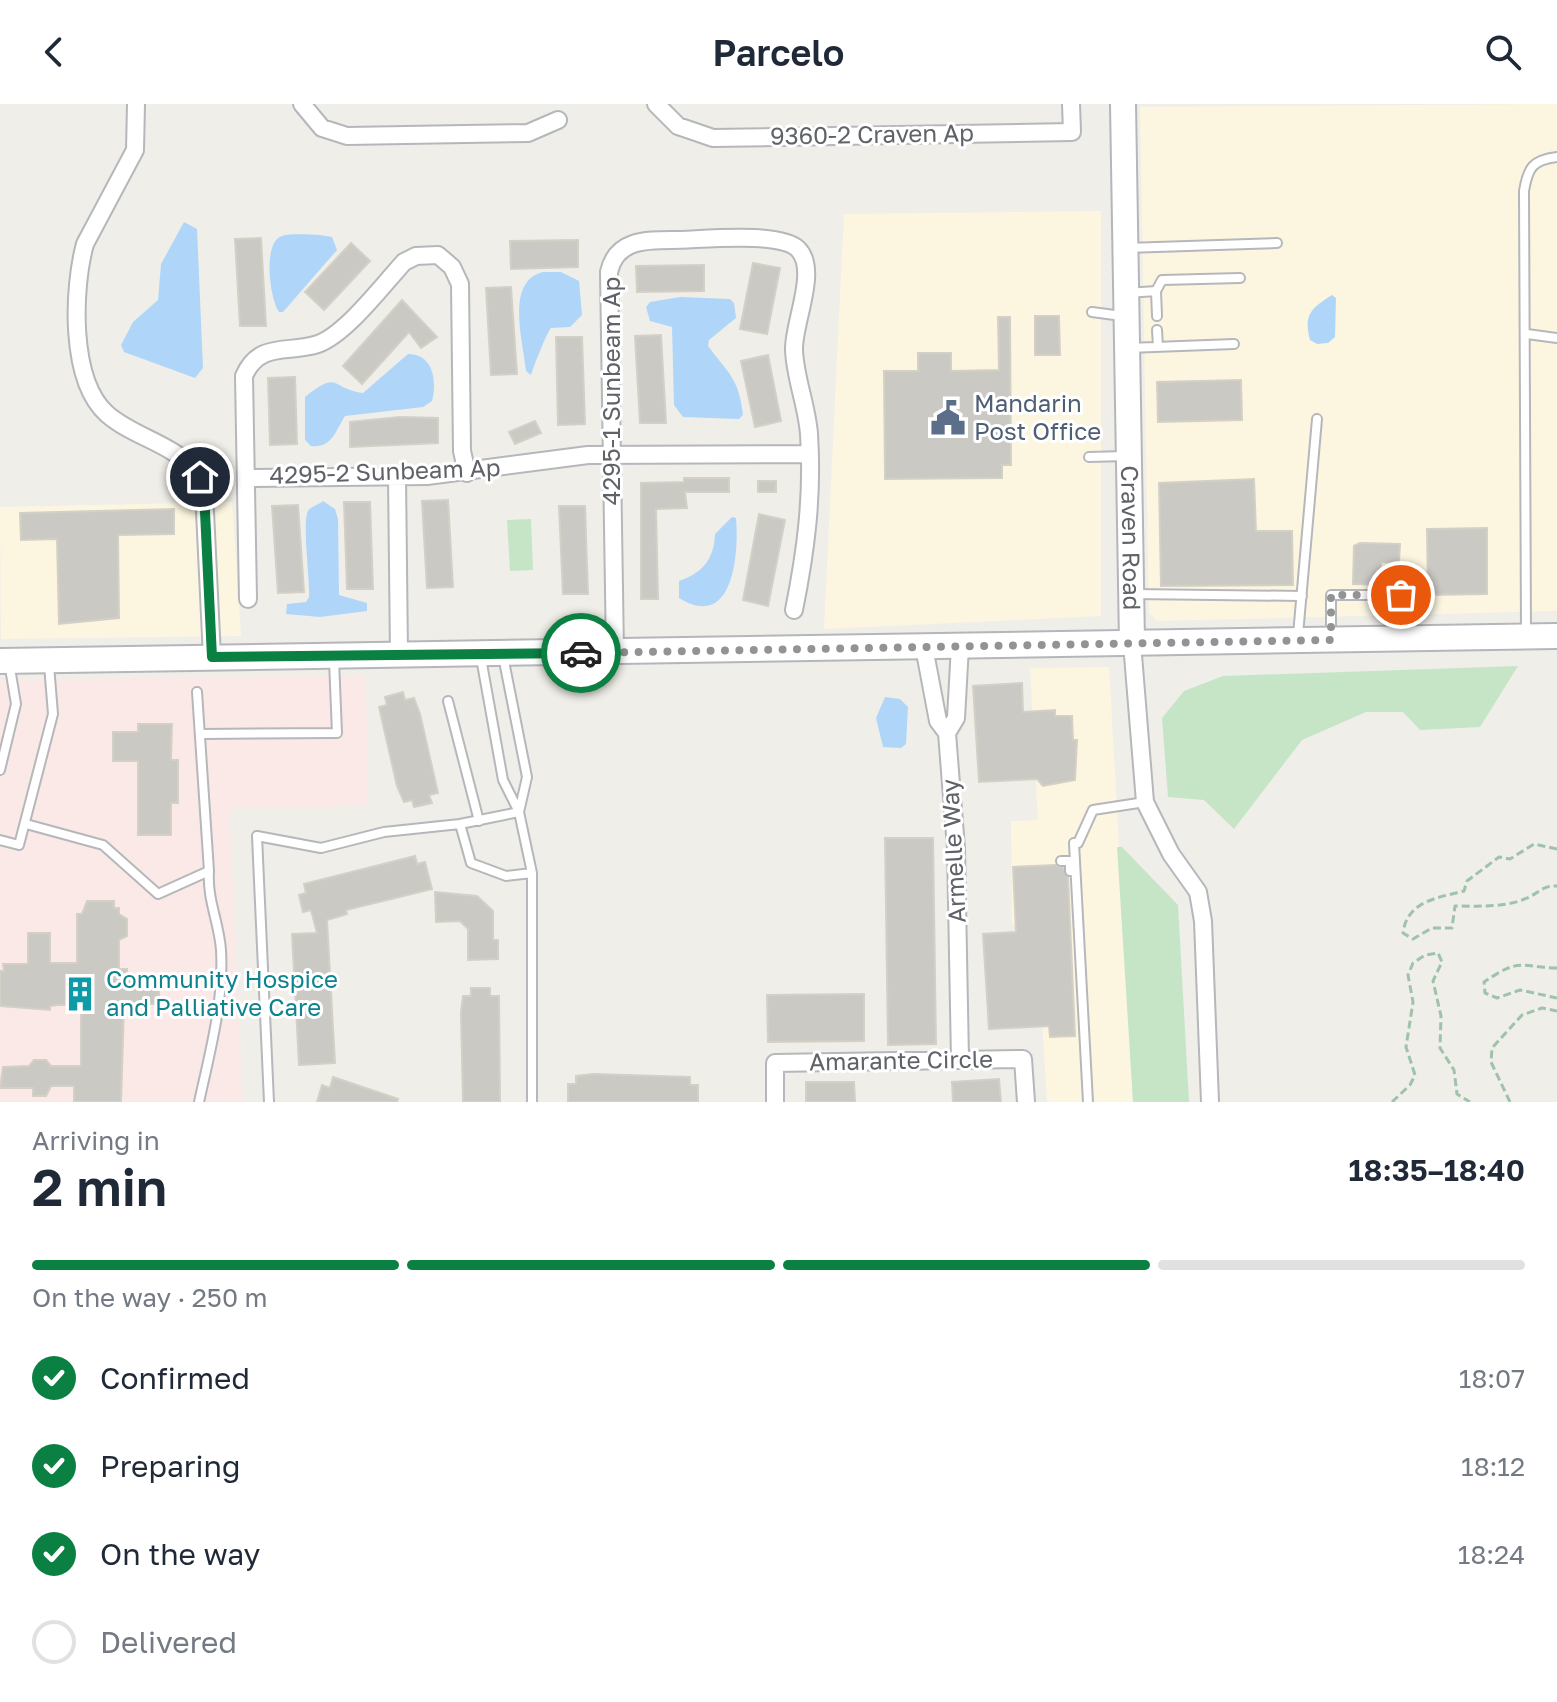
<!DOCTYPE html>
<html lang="en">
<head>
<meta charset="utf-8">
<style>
	:root { --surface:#fff; --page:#f6f6f7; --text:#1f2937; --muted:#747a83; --line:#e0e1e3; --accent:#0b8043 }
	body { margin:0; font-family:"Golos Text",sans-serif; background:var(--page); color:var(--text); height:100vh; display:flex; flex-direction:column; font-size:30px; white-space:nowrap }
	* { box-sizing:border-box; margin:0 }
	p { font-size:26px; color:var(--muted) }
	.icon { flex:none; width:44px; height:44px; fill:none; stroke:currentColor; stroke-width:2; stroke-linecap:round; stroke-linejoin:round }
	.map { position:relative; height:998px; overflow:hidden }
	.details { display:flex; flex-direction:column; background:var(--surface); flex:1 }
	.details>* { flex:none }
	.pin { position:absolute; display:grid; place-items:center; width:68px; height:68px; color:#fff; margin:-34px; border:4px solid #fff; border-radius:50%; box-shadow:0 2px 8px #0007 }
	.courier { position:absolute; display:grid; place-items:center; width:80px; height:80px; margin:-40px; border:6px solid #0b8043; border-radius:50%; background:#fff; color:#222; box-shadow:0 2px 10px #0007 }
	.head em { font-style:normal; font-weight:600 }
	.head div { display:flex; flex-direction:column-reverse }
	.head { display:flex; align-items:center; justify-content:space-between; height:136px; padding:0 32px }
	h1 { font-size:52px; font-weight:600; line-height:60px }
	.bar { display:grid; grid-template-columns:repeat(4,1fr); gap:12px 8px; align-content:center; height:96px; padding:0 32px }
	.bar i { height:10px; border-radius:6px; background:var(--line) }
	.bar .selected { background:var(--accent) }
	.bar p { grid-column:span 4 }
	ol { padding:0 32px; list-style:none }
	li { display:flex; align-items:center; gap:24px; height:88px }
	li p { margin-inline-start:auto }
	li .icon { padding:8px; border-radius:50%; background:var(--accent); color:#fff; stroke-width:4 }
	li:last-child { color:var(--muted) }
	li i { width:44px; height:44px; border:4px solid var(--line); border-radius:50% }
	header { display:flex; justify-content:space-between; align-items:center; height:104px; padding:0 32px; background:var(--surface); font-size:36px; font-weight:600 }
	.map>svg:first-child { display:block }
	.commercial { fill:#fcf6e1 }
	.medical { fill:#fae9e6 }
	.green { fill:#c6e5c7 }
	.water { fill:#afd6f9 }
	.building { fill:#cbc9c4; stroke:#d4d0c6; stroke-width:2 }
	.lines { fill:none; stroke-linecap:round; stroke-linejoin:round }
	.lane-casing { stroke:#b5b7bb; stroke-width:12 }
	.street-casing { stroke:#b5b7bb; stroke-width:20 }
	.secondary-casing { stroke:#b4b6bb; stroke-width:28 }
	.path { stroke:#9ec3aa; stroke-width:3; stroke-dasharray:8 4; stroke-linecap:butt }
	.lane { stroke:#fff; stroke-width:8 }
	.street { stroke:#fff; stroke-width:16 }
	.secondary { stroke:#fff; stroke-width:24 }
	.done { stroke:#929394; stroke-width:8; stroke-dasharray:0 14.4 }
	.route { stroke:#0b8043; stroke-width:10 }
	.labels { text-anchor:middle; stroke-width:6; stroke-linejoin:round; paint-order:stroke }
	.street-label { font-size:24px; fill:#5f6267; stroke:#fff }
	.service-label { font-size:24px; fill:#4e5e75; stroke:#fff; text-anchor:start }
	.culture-label { font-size:24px; fill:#0d838f; stroke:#fff; text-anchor:start }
</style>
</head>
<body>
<header><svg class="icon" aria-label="back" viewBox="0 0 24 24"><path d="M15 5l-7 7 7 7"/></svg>Parcelo<svg class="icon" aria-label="search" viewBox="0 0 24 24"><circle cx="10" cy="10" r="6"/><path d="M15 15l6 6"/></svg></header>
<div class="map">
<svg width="1557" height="998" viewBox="0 0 1557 998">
	<rect width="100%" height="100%" fill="#f0eee8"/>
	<path class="commercial" d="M1557 0V507L1157 517 1149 509 1140 3Z
		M1101 107V512L824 525 844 110Z
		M232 398 241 532 1 535 0 403Z
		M1109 563 1133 998H1047L1036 821 1012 819 1011 717 1038 716 1030 564Z"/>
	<path class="medical" d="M366 571 368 702 229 704 243 998H0V576Z"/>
	<path class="green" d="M531 415 533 466 510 467 507 416Z
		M1518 562 1480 623 1420 626 1403 608H1366L1302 636 1234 725 1204 696 1168 693 1162 614 1184 587 1223 572Z
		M1117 743H1122L1178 801 1189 998H1133Z"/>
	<path class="water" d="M184 118 197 125 203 264 195 274 124 248 121 241 133 218 158 196 161 160Z
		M320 131 332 133 337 146 283 208H279C270 196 262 138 282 132 293 129 309 131 320 131Z
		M543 168H561L579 177 582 211 570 223 551 224C547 228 533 264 531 271L526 267C523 237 505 177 543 168Z
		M1332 191 1336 194 1335 233 1328 239 1317 240 1310 236C1303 210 1312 204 1332 191Z
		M680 193 730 195 734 199 736 214 709 236 708 242C728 269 739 274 743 311L739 315 683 313 674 301 672 223 650 217 646 203 650 198Z
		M408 250C434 250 437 278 432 297L423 303 345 312C335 328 332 344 311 342L305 336V293C340 265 330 285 363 289Z
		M323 397 335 405 338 415 339 491 367 499V507L320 513 286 510 287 500 306 498 309 493C310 474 302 418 308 407 310 403 320 400 323 397Z
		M732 413 736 414C739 448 734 528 679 494V477C702 469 714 456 715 430Z
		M885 593 900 595 908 603 906 640 901 644 883 643 876 614Z"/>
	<path class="building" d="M261 134 266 222H240L235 135Z
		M578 136V163L511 165 510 137Z
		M351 139 370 157 324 206 305 188Z
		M753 159 780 164 767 230 740 225Z
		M704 161V187L637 188 636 162Z
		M511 183 517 270 491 271 486 184Z
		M402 196 437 233 421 244 409 228 362 280 343 262Z
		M1035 212H1059L1060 251H1035Z
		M998 213H1010L1011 361H1002V374L885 375 884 267H918V249H951V267L999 266Z
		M661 231 666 319H640L635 232Z
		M556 233H582L585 320 558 321Z
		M768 251 781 317 755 323 741 257Z
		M295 273 297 340 270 341 268 274Z
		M1241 276 1242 316 1158 318 1157 278Z
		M400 313 438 314V339L350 343V318Z
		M535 317 541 329 515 340 509 328Z
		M684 374H729V388H685L687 404 656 405 658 495H641V379L684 378Z
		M1254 375 1256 427H1292L1293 481 1161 482 1159 379Z
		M758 377H776V388H758Z
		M448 396 453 483 427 484 422 397Z
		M344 398H370L373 485H347Z
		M298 401 304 488 278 489 272 402Z
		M559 402H585L588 490H563Z
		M174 405V430L118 431 119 514 59 520 57 435 21 436 20 409Z
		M759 410 785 416 768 502 743 496Z
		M1487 424V490L1428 491 1427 425Z
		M1360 439 1400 440 1399 459 1381 458V481L1353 480 1354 442Z
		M1022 579 1023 608 1055 606V612H1072L1073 636H1077L1075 676 1043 682 1037 675 979 678 973 582Z
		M403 588 405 596 414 594 420 610 438 689 429 691 432 699 414 703 412 696 404 698 397 682 379 603 387 601 385 593Z
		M138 620H172L171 656H178V699H171V731H138V657H113V628H138Z
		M885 734H933L936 940 888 941Z
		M415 752 417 760 425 758 432 785 346 806 347 810 327 816 335 959 299 961 292 830 317 829 311 806 303 808 299 791 306 789 304 780Z
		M1055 761 1063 764 1068 773 1075 932 1050 933 1049 922 989 925 983 830 1016 828 1013 763Z
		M435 788 477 792 493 807V836H498V855L468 856V825L460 817 436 818Z
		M87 797H114V804H119V810L127 815V832L119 836V865H127V876L159 880V900H124L121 998H74V982H51L46 992H33V984H0L3 963 29 962 34 956H46L51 962H81V901H58L50 902V906L0 902V867H4L3 860H28V829H50V859H77V810H82Z
		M471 884H490V892H499L500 998H463L461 909 463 892H471Z
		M864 890V937L768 938 767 891Z
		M593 970 690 973V981H698V998H568V980H576V972Z
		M333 973 398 995 397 998H317L322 981 330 984Z
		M999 975 1001 998H953L952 978Z
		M806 978H854L855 998H806Z"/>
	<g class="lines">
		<g class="lane-casing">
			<path id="lane" d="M1126 144 1277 139
				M1156 187 1162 176 1240 174
				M1127 189 1156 187 1157 212
				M1092 208 1122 212
				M1157 226 1158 243
				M1527 230 1557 234
				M1128 244 1234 240
				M1089 353 1125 352
				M1134 490 1302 492
				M1526 528 1524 87C1528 63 1533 56 1557 53
				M1298 531 1317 315
				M1331 532V491H1401L1402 530
				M503 552 527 673 519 708
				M481 554 503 676 519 708 532 769V998
				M197 588 209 767
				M448 597 479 717
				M201 630 337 629 334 556
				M0 666 16 600 9 558
				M26 720 103 741 158 790 209 767C207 796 219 818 221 846 224 897 210 948 199 998
				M460 720 471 759 506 772 532 769
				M0 736 19 741 53 610 49 561
				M1061 757H1070V767
				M269 998 257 732 321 744 384 728 460 720 519 708
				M1088 998 1074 739H1078L1093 706 1145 698"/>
		</g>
		<g class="street-casing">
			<path id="street" d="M136 0 135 46 85 140C73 184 69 276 107 310 140 339 191 341 204 387L212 553
				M302 0 322 24 347 32 528 29 558 16
				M656 0 678 22 713 34 1072 28 1071 0
				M397 372 399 551
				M246 374 427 372 588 351 810 350
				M248 495 244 272C259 237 288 250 318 240 346 230 383 181 404 158L416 152 438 151 452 163 460 180 462 347 467 369
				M1132 539 1145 698 1171 750 1198 788 1203 817 1210 998
				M924 543 938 617 947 629 956 744 960 956
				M615 549 609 168C616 136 645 136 672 136 700 136 779 127 798 145 819 166 793 219 794 246 795 274 807 302 809 330 813 392 806 446 794 506
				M947 629 956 614 960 542
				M775 998V959L1023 955 1026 998"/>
		</g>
		<g class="secondary-casing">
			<g id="secondary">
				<path id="s1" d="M1123 0 1132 539"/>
				<path d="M0 557 1557 532"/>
			</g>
		</g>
		<path class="path" d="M1557 745 1534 740 1510 755 1499 753 1467 777 1464 787C1437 794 1407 797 1403 829L1413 835 1432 824H1452L1455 802C1479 802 1505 804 1527 794 1539 789 1543 781 1557 782
			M1557 864C1519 863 1521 853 1484 878L1485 889 1497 894 1520 886 1557 894
			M1392 998 1410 981 1415 971 1406 943 1413 898 1408 871 1413 859 1425 851 1438 849 1442 858 1433 877 1441 912 1440 944 1454 966 1457 990 1470 998
			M1510 998 1491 958 1492 944 1522 911 1542 904 1557 907"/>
		<use href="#lane" class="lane"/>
		<use href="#street" class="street"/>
		<use href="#secondary" class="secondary"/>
	</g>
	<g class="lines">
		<path class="done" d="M581 549 1331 536V491H1401"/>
		<path class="route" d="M200 373 204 387 212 553 581 549"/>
	</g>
	<defs>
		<g id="civic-bare" transform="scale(2.76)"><path d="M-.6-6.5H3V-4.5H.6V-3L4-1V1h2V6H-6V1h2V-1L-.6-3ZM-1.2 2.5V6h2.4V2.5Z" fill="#5c6f8a" stroke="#fff" stroke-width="2.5" paint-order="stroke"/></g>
		<g id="building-bare" transform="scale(2.76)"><path d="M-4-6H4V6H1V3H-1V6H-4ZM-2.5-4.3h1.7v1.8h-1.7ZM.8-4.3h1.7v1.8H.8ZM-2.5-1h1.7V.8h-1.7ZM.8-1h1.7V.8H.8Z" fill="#0f9aa8" stroke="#fff" stroke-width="2.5" paint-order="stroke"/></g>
	</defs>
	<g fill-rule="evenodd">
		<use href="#civic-bare" x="948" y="314"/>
		<use href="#building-bare" x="80" y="890"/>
	</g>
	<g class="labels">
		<g class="street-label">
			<text transform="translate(872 31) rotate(-1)" y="8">9360-2 Craven Ap</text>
			<text transform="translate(612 287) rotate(-90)" y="8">4295-1 Sunbeam Ap</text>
			<text transform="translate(385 368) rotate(-2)" y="8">4295-2 Sunbeam Ap</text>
			<text dy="8" stroke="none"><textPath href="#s1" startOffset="434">Craven Road</textPath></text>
			<text transform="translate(954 747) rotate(-93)" y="8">Armelle Way</text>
			<text transform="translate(901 957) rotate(-1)" y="8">Amarante Circle</text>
		</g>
		<g class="service-label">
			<text x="974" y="308">Mandarin<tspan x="974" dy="28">Post Office</tspan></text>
		</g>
		<g class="culture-label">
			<text x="106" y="884">Community Hospice<tspan x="106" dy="28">and Palliative Care</tspan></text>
		</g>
	</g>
</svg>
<div class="pin" style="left:1401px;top:491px;background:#ea580c"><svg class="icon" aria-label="bag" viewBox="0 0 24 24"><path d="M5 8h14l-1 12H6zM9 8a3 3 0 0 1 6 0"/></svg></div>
<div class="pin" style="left:200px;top:373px;background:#1f2937"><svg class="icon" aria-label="home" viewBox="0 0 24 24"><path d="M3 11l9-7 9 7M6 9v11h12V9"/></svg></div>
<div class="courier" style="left:581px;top:549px"><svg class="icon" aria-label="car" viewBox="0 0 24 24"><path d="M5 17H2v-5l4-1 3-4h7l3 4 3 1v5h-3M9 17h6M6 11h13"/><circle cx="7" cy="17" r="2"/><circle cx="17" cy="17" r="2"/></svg></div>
</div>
<section class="details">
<div class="head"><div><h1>2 min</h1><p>Arriving in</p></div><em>18:35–18:40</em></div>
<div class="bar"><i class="selected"></i><i class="selected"></i><i class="selected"></i><i></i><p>On the way · 250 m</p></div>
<ol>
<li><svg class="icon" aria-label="check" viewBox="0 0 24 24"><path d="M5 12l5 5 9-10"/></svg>Confirmed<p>18:07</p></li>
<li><svg class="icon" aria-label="check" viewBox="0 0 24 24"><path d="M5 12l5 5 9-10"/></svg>Preparing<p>18:12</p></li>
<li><svg class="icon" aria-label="check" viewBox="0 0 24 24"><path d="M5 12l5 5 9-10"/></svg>On the way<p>18:24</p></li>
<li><i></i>Delivered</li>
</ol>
</section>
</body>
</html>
